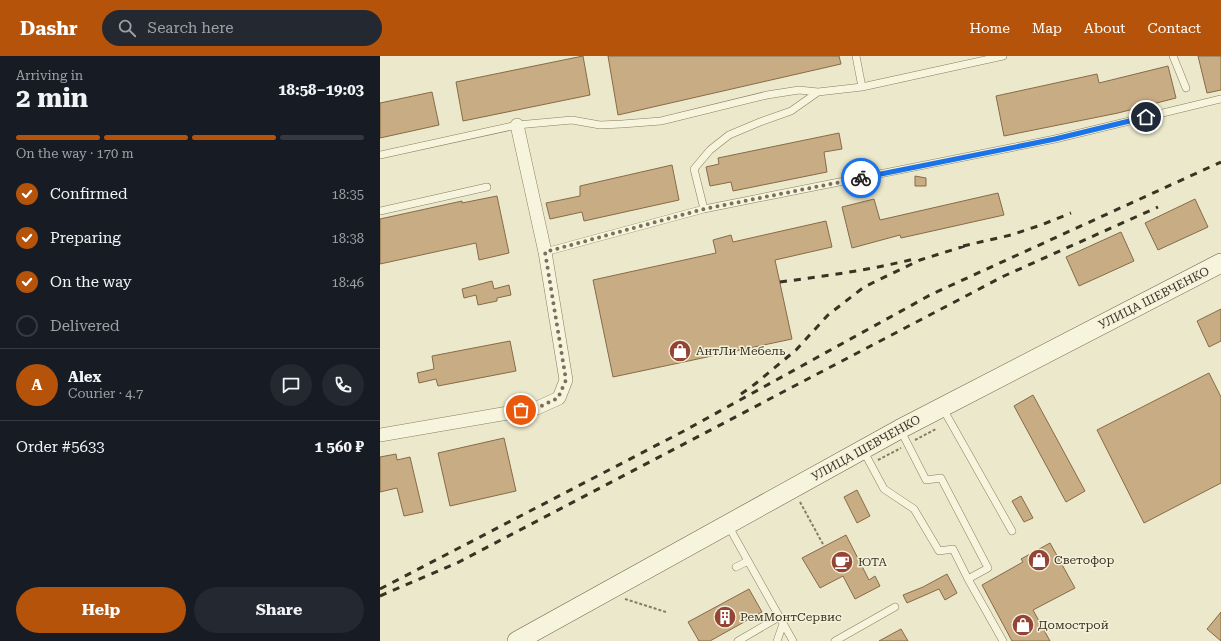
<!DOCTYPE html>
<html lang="en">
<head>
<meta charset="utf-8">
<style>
	:root { --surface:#171b24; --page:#242831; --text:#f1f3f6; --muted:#9ea1a6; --line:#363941; --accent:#b45309 }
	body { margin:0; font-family:"Roboto Serif",serif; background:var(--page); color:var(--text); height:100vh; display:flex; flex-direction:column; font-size:15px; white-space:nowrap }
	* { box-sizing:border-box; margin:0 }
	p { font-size:13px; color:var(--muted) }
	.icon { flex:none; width:22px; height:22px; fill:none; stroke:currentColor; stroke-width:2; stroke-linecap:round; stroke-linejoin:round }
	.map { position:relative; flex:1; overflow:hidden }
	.panel { display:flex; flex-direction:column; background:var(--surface); width:380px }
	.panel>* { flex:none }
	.pin { position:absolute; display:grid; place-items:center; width:34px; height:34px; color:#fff; margin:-17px; border:2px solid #fff; border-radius:50%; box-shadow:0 1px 4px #0007 }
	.courier { position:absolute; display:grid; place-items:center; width:40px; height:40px; margin:-20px; border:3px solid #1a73e8; border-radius:50%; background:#fff; color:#222; box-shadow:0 1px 5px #0007 }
	.head em { font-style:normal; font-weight:700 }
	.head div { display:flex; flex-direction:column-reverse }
	.head { display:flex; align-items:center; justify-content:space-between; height:68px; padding:0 16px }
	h1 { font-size:26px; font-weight:700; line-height:30px }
	.bar { display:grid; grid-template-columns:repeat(4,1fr); gap:6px 4px; align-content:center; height:48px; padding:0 16px }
	.bar i { height:5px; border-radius:3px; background:var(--line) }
	.bar .selected { background:var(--accent) }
	.bar p { grid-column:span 4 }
	.line { display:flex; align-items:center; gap:10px; padding:0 16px; border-top:1px solid var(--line) }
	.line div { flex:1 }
	.round { display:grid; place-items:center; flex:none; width:42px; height:42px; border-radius:21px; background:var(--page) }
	ol { padding:0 16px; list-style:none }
	li { display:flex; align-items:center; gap:12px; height:44px }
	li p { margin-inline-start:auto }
	li .icon { padding:4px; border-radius:50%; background:var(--accent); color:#fff; stroke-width:4 }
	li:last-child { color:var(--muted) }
	li i { width:22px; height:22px; border:2px solid var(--line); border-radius:50% }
	.action { display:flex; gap:8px; margin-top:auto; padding:8px 16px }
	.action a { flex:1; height:46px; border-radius:24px; background:var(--accent); color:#fff; font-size:16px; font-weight:700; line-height:46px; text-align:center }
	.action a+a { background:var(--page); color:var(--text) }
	header { display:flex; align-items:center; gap:24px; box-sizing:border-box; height:56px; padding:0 20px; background:var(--accent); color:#fff }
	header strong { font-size:19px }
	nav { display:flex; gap:22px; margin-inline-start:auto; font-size:14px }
	.search { width:280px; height:36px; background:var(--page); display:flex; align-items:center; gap:10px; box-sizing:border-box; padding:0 14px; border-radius:22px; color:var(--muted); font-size:15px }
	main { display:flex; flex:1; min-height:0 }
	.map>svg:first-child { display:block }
	.building { fill:#c8ac84; stroke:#866b47 }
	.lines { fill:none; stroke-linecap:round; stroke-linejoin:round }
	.lane-casing { stroke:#887d60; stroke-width:8 }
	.street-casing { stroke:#887d60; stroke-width:14 }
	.secondary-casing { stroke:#6b5e43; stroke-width:20 }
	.path { stroke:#887d60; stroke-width:2; stroke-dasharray:3 2; stroke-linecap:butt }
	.lane { stroke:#f7f4de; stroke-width:7 }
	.street { stroke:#f7f4de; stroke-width:13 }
	.secondary { stroke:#f7f4de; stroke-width:19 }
	.rail { stroke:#3a3222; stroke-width:3; stroke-dasharray:7 7; stroke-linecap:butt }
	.done { stroke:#78725d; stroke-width:4; stroke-dasharray:0 7.2 }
	.route { stroke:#1a73e8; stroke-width:5 }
	.labels { text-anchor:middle; stroke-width:3; stroke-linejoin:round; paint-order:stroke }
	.street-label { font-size:12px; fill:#3a3222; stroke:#f4f1da }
	.poi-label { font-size:12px; fill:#3a3222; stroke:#f4f1da; text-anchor:start }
</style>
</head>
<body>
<header>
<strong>Dashr</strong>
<div class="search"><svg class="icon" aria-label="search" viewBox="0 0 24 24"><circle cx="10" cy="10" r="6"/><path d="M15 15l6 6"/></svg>Search here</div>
<nav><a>Home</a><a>Map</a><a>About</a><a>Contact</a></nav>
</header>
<main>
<section class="panel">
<div class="head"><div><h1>2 min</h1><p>Arriving in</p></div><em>18:58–19:03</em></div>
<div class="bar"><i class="selected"></i><i class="selected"></i><i class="selected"></i><i></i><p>On the way · 170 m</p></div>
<ol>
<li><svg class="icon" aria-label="check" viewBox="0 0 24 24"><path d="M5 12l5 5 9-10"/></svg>Confirmed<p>18:35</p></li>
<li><svg class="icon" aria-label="check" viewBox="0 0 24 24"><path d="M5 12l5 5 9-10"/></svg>Preparing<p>18:38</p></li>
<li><svg class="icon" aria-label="check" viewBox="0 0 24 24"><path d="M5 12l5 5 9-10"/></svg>On the way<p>18:46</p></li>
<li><i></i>Delivered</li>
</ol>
<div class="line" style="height:72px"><b class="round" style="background:var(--accent);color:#fff">A</b><div><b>Alex</b><p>Courier · 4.7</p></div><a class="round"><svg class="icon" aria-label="chat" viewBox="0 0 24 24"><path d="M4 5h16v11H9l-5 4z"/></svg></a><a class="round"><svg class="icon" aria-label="phone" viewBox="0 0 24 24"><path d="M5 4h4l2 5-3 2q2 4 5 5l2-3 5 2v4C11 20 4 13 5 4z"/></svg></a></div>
<div class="line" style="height:52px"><div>Order #5633</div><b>1 560 ₽</b></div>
<div class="action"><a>Help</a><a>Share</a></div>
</section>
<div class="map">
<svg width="841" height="585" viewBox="0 0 841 585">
	<rect width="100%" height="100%" fill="#ece8cb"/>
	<path class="building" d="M203 0 210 39 83 65 76 26Z
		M228 0H459L461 8 238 59Z
		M818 0H841V34L827 37Z
		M788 10 796 42 738 57 624 80 616 40 717 18 719 27Z
		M52 36 59 69 0 82V47Z
		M459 77 462 93 444 96 447 116 353 135 351 126 330 130 326 111 339 108 338 102Z
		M292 109 299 144 204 165 202 156 170 163 166 147 200 140V130Z
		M535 120 546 122V130H535Z
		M618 137 624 159 521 182 520 179 472 192 462 151 494 143 500 164Z
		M117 140 129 197 99 204 96 187 0 208V163L82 145V147Z
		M815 143 828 171 778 194 765 167Z
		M446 165 452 191 395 204 412 283 233 321 213 224 336 197 333 184 351 179 353 186Z
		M741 176 754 205 699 230 686 201Z
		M112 225 114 233 129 229 131 239 117 242V245L98 249 96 239 84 242 82 233Z
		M841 253V285L829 291 817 265Z
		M130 285 136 315 58 330 56 323 39 327 37 317 54 313 52 300Z
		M829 317 841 341V427L764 467 717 374Z
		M653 339 705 435 686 446 634 350Z
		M124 382 136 435 70 450 58 397Z
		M16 398 17 404 30 401 43 456 24 460 17 432 0 436V401Z
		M477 434 490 460 477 467 464 441Z
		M641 440 653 462 644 466 632 445Z
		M466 479 489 524 495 520 500 530 475 543 463 520 440 532 422 502Z
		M670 487 695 532 653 554 670 585H632L602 529 643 506 641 503Z
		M567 518 577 537 565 544 559 533 527 547 523 539 543 531Z
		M369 533 382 556 330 585H319L308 566Z
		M841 556V585L827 573Z
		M521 573 528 585H499Z"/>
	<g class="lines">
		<g class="lane-casing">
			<path id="lane" d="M476 0 482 31
				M793 0 806 32
				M0 99 137 69 192 64 220 69 242 68 281 65 387 39 419 34 438 36
				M324 153 314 113 330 94 349 79 380 66 411 55 438 36 482 31 623 0
				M0 155 107 131
				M165 196 324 153 675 83 841 43
				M562 351 632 475
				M483 394 504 433 534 453 559 495 573 493 588 523 608 512 561 422 546 424 520 373
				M348 468 354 480 413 585
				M356 511 368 505
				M588 523 623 585
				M358 585 399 561
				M397 585 403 568
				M455 585 515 551"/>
		</g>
		<g class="street-casing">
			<path id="street" d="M0 379 157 352 179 342 186 324 165 196 137 69"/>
		</g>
		<g class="secondary-casing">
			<path id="secondary" d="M137 585 520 373 841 207"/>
		</g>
		<path class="path" d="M535 384 556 373
			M498 404 521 392
			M420 446 444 490
			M245 543 286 556"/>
		<use href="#lane" class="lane"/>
		<use href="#street" class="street"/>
		<use href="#secondary" class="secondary"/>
		<path class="rail" d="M583 190 631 179 661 169 691 157
			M400 226C445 220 490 214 534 203
			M361 338 375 328 416 294 448 259 484 231 540 204 588 189
			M0 533 302 376 552 238 841 106
			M0 540 79 506 624 220 778 151"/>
	</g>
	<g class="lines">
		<path class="done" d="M141 354 157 352 178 342 186 324 165 196 324 153 481 122"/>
		<path class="route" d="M481 122 675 83 766 61"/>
	</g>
	<defs>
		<g id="shop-disc" transform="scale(1.15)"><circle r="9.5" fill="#944434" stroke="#f4f1da"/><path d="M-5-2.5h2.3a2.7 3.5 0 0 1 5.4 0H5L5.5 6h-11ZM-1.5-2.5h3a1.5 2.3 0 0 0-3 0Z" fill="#fff"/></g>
		<g id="cafe-disc" transform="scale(1.15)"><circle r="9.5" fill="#944434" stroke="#f4f1da"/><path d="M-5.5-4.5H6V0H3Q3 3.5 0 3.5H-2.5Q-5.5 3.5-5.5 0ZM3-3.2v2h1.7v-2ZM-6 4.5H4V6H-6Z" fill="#fff"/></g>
		<g id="building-disc" transform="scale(1.15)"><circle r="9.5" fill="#944434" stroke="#f4f1da"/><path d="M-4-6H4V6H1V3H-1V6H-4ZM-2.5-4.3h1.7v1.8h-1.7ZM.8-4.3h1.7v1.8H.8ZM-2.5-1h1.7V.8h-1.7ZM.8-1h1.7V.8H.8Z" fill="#fff"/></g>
	</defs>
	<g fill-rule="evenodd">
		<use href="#shop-disc" x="300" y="295"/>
		<use href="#shop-disc" x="659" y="504"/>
		<use href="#cafe-disc" x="462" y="506"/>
		<use href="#building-disc" x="345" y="561"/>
		<use href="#shop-disc" x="643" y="569"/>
	</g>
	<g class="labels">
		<g class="street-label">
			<text transform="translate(774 242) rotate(-27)" y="4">УЛИЦА ШЕВЧЕНКО</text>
			<text transform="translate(486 392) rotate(-29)" y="4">УЛИЦА ШЕВЧЕНКО</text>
		</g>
		<g class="poi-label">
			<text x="316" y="299">АнтЛи Мебель</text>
			<text x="674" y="508">Светофор</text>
			<text x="478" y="510">ЮТА</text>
			<text x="360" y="565">РемМонтСервис</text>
			<text x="658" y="573">Домострой</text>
		</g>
	</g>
</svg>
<div class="pin" style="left:141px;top:354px;background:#ea580c"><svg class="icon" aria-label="bag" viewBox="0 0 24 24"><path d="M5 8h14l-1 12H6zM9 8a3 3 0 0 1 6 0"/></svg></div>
<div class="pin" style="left:766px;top:61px;background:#1f2937"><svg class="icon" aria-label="home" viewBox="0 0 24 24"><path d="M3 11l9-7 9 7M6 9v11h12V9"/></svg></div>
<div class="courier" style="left:481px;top:122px"><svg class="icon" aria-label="bike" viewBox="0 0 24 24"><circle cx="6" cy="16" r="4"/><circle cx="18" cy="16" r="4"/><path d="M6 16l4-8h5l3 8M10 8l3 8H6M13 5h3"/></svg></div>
</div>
</main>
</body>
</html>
